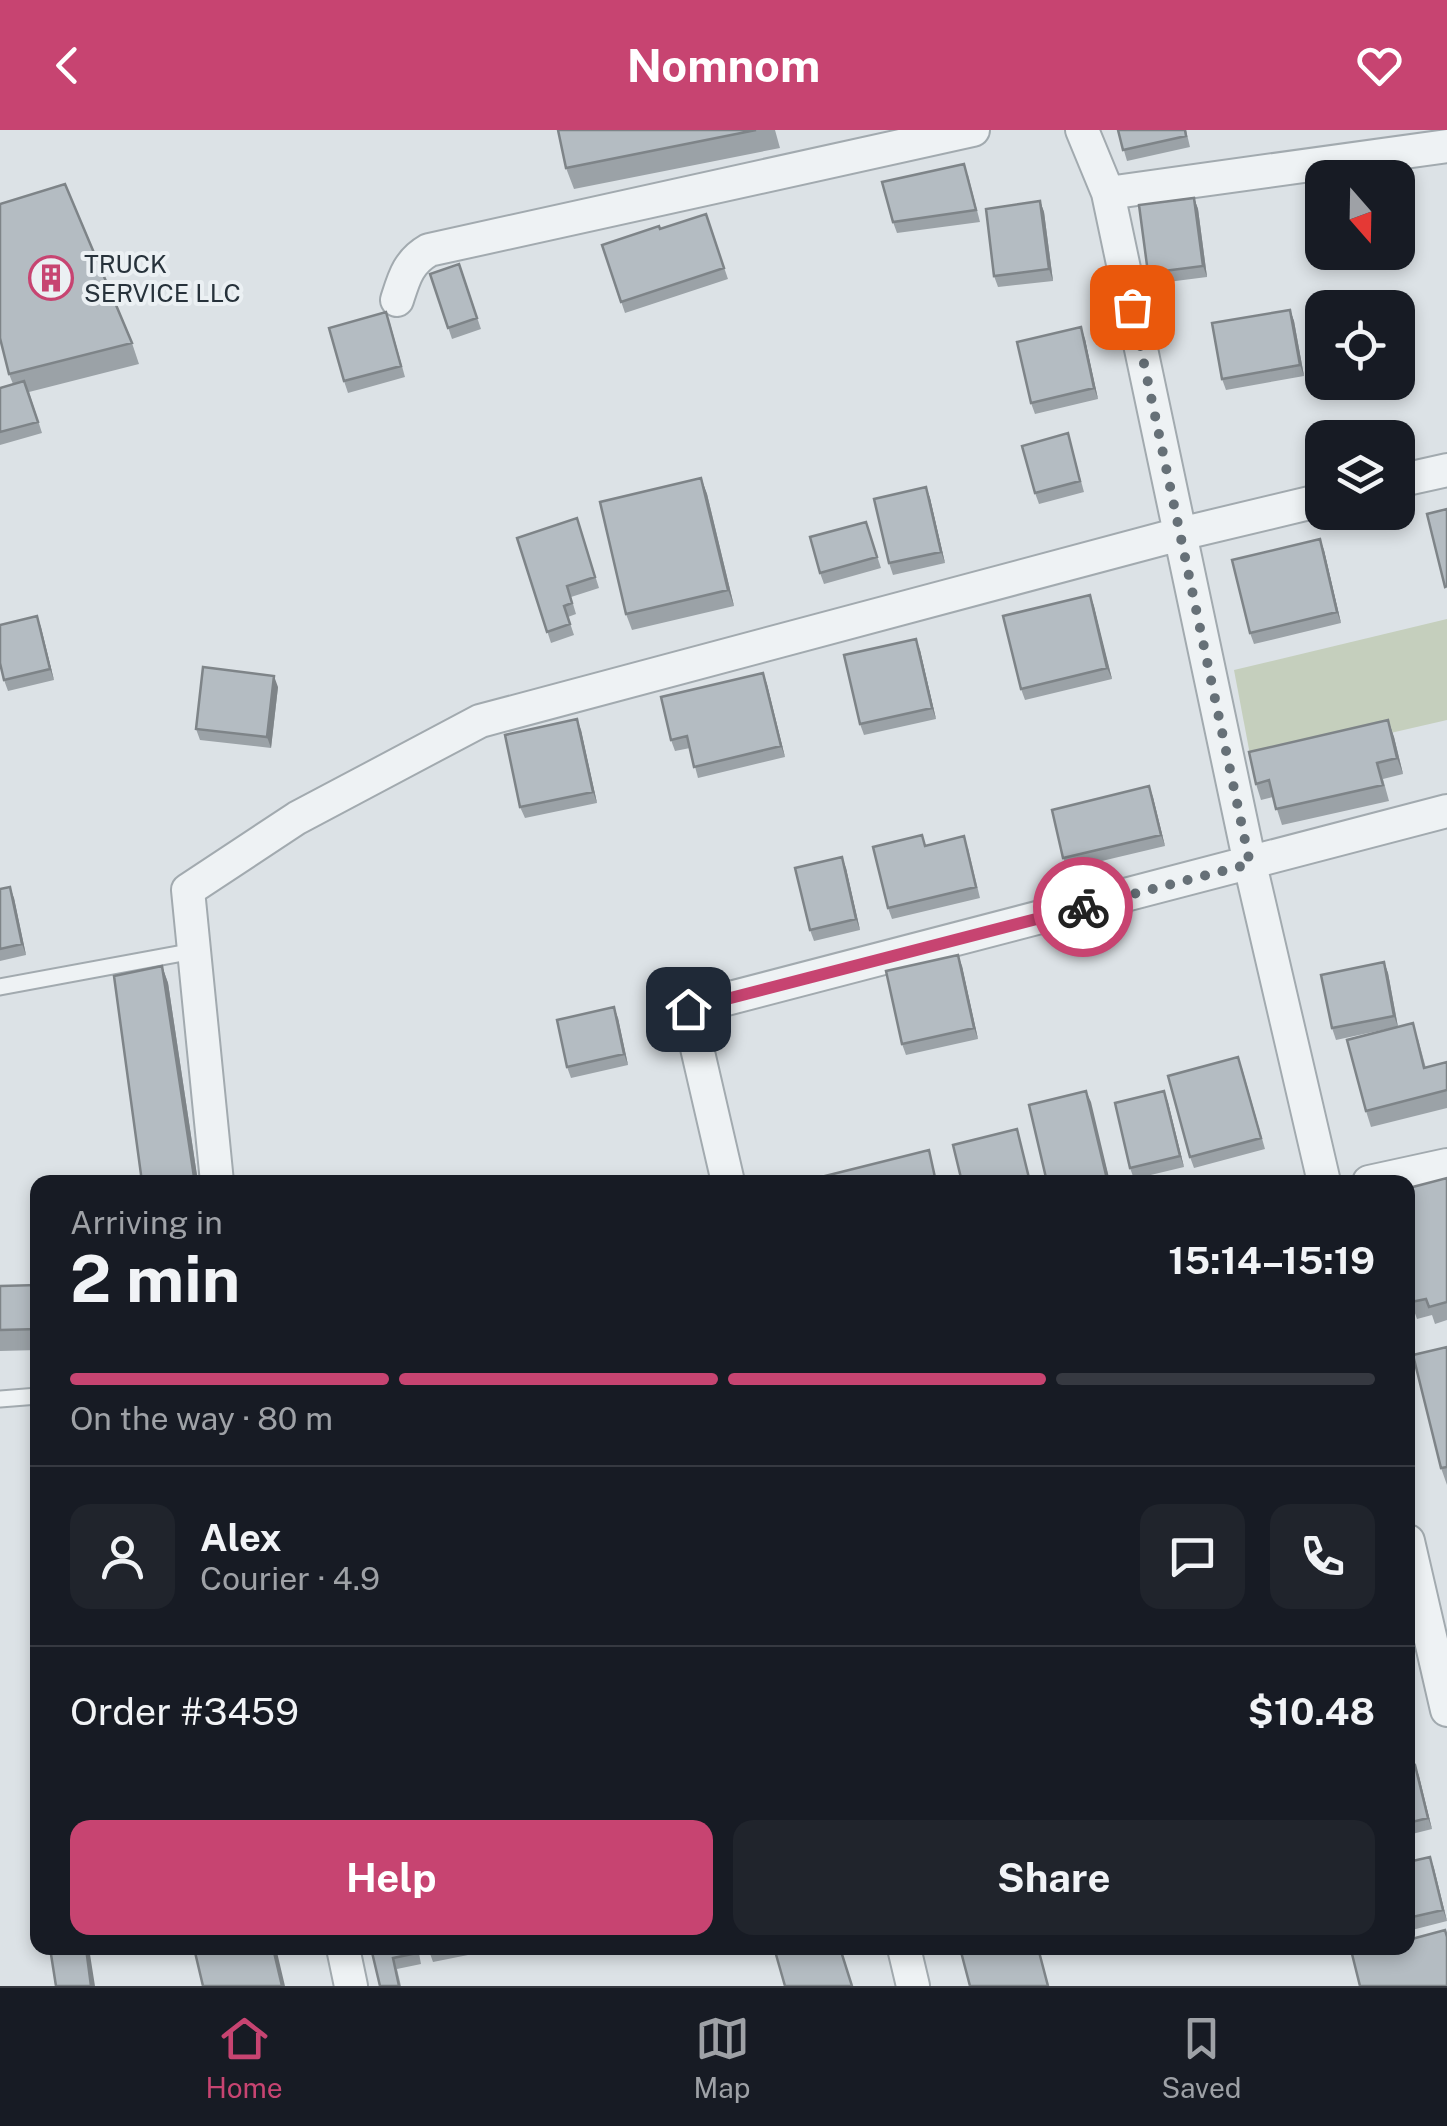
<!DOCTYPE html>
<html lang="en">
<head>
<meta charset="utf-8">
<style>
	:root { --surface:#171b24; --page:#20242c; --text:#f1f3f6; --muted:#9ea1a6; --line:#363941; --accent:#c74471 }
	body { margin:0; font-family:"Public Sans",sans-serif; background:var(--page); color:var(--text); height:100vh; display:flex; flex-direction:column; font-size:38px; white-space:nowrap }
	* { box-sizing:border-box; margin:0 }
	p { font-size:32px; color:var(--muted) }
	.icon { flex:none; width:55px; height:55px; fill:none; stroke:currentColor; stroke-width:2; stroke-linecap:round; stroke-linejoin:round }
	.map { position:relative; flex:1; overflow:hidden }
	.details { position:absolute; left:30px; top:1045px; width:1385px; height:780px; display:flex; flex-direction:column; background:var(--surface); border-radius:20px; box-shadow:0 5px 15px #0003 }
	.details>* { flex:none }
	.needle { width:65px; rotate:160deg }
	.tools { position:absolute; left:1305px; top:30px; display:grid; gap:20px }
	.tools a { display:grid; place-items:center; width:110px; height:110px; border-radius:20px; background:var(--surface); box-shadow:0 5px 15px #0003; font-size:50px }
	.pin { position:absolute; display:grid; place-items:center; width:85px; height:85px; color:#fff; margin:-42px; border-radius:20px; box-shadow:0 5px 15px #0006 }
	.courier { position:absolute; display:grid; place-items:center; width:100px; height:100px; margin:-50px; border:8px solid #c74471; border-radius:50%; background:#fff; color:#222; box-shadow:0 2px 12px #0007 }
	.head em { font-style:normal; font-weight:700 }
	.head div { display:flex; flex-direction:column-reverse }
	.head { display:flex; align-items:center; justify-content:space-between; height:170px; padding:0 40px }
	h1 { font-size:65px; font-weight:700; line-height:75px }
	.bar { display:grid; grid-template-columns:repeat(4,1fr); gap:15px 10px; align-content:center; height:120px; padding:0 40px }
	.bar i { height:12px; border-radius:8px; background:var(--line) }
	.bar .on { background:var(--accent) }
	.bar p { grid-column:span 4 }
	.line { display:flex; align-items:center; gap:25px; padding:0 40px; border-top:2px solid var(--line) }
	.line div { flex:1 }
	.round { display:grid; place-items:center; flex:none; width:105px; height:105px; border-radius:20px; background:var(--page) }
	.primary-button { display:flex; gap:20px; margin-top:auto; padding:20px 40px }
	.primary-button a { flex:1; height:115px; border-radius:20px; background:var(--accent); color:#fff; font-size:40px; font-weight:700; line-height:115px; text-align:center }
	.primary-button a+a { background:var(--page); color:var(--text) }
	header { display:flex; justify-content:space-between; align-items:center; height:130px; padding:0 40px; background:var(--accent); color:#fff; font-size:45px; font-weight:700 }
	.tabs { display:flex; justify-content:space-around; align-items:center; height:140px; border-top:2px solid var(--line); background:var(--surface); font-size:28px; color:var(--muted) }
	.tabs a { display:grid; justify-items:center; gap:5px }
	.tabs .on { color:var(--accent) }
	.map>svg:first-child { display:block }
	.green { fill:#c5cfbd }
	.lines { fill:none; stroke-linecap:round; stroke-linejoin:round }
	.lane-casing { stroke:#a2aaaf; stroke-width:19 }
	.street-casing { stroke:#a2aaaf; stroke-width:36 }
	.lane { stroke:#eef2f4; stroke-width:15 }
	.street { stroke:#eef2f4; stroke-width:32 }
	.wall { fill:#9ba2a7 }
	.shaded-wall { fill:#7e8488 }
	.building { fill:#b4bcc2; stroke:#7e8488; stroke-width:2.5 }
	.done { stroke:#667077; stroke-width:10; stroke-dasharray:0 18 }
	.route { stroke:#c74471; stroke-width:12 }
	.labels { text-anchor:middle; stroke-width:8; stroke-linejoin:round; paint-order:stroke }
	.poi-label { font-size:25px; fill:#27323b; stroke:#ebf0f3; text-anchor:start }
</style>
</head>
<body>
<header><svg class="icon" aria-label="back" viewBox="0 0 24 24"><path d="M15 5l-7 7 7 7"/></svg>Nomnom<svg class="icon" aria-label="heart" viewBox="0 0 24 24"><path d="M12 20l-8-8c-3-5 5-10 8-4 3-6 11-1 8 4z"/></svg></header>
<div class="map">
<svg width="1447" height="1856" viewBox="0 0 1447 1856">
	<rect width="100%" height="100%" fill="#dce2e6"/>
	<path class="green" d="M1447 489V590L1252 635 1234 540Z"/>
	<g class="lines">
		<g class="lane-casing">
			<path id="lane" d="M0 857 194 821
				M0 1269 38 1266"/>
		</g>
		<g class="street-casing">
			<path id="street" d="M1082 0 1108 63 1250 734 1324 1052
				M1108 63 1447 16
				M397 170C404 148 408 132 429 120L973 0
				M1398 351 1447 340
				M217 1052 188 760 297 688 480 591 1180 404 1322 370
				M728 1052 688 879 1447 681
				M1369 1052 1447 1035
				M1408 1411 1447 1580
				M343 1818 351 1856
				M904 1818 913 1856"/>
		</g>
		<use href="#lane" class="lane"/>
		<use href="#street" class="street"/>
	</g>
	<path class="wall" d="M558 0H775L780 18 574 59 566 38Z
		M1118 0H1186L1190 17 1127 31Z
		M968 45 980 92 897 103 893 92Z
		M1194 68 1198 79 1207 147 1152 154 1148 143Z
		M1040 71 1044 82 1053 151 998 157 994 146Z
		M706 84 728 149 625 183 602 115 660 99Z
		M459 134 481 199 452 209 430 144Z
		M1290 180 1294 191 1304 246 1226 260 1222 249Z
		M390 193 405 247 348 263 344 251Z
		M1085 209 1098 269 1035 284 1031 273Z
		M132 213 139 234 29 262 42 303 0 315V258L13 254 9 244Z
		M1068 303 1084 362 1039 374 1035 363Z
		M701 348 707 364 734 476 632 500 626 484Z
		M926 357 930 368 945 433 893 445 889 433Z
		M577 388 599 458 571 467 576 484 568 487 574 505 551 513 517 408Z
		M866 392 881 438 824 454 820 443Z
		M1324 420 1341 493 1254 514 1250 503Z
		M1090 465 1112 549 1025 570 1021 559Z
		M37 486 54 550 8 561 4 550Z
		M920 520 936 589 864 605 860 594Z
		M763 543 785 627 698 648 690 618 675 621 671 610Z
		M278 557 271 618 200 610 196 599Z
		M1388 590 1394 607 1403 644 1383 649 1389 671 1282 695 1273 667 1261 670 1256 654Z
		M581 600 597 673 525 688 520 677Z
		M1149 656 1165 716 1068 739 1063 728Z
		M926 716 968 718 980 768 892 789 888 778Z
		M846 738 860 800 814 811 810 800Z
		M0 759 14 768 26 825 0 831Z
		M1384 832 1388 843 1398 897 1418 909 1426 938 1447 932V978L1371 997 1366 981 1396 897 1336 910 1332 898Z
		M162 836 168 853 198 1052H142Z
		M962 836 978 909 906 925 902 914Z
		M618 888 628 935 571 948 567 937Z
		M1242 938 1265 1019 1194 1038 1190 1027Z
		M1086 961 1110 1052H1047Z
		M1164 961 1184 1037 1134 1049 1130 1038Z
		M1447 1048V1190L1435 1194 1432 1185 1417 1189 1411 1172 1412 1069Z
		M0 1152V1156L38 1155V1220L0 1221Z
		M1447 1217V1355L1441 1338Z
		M1415 1635 1432 1699 1408 1705V1637Z
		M1430 1727 1447 1791 1408 1801V1732Z
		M371 1818H418L421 1834 397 1839 401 1856H380Z
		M428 1818H503L433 1832Z"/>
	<path class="shaded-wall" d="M1194 68 1198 79 1207 147 1203 136Z
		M1040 71 1044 82 1053 151 1049 139Z
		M1290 180 1294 191 1304 246 1300 235Z
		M1081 197 1085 209 1098 269 1094 258Z
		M701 348 707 364 734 476 728 460Z
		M926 357 930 368 945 433 941 422Z
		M1320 409 1324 420 1341 493 1337 482Z
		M1090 465 1094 476 1112 549 1107 538Z
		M37 486 41 497 54 550 50 539Z
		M916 509 920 520 936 589 932 578Z
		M763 543 767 554 785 627 781 616Z
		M274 546 278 557 271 618 267 607Z
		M577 589 581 600 597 673 593 662Z
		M1388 590 1394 607 1403 644 1397 628Z
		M1149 656 1153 667 1165 716 1161 705Z
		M842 727 846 738 860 800 856 789Z
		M10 757 14 768 26 825 22 814Z
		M958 825 962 836 978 909 974 898Z
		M1384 832 1388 843 1398 897 1394 886Z
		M162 836 168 853 198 1052H196L194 1047Z
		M614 877 618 888 628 935 624 924Z
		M1086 961 1091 972 1110 1052 1106 1045Z
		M1164 961 1168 972 1184 1037 1180 1026Z
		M1415 1635 1419 1646 1432 1699 1428 1688Z
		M1430 1727 1434 1738 1447 1791 1443 1780Z
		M86 1818H89L95 1856H91Z
		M273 1818H276L285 1856H282Z"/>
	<path class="building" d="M558 0H756L566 38Z
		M1118 0H1185L1186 6 1123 20Z
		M964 34 976 80 893 92 882 52Z
		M65 54 132 213 9 244 0 208V74Z
		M1194 68 1203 136 1148 143 1139 75Z
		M1040 71 1049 139 994 146 986 79Z
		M706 84 724 138 621 172 602 115 659 96 660 99Z
		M459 134 477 188 448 198 430 144Z
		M1290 180 1300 235 1222 249 1212 193Z
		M386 182 401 236 344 251 329 198Z
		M1081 197 1094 258 1031 273 1017 212Z
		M24 251 38 292 0 302V258Z
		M1068 303 1080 351 1035 363 1022 316Z
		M701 348 728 460 626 484 600 372Z
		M926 357 941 422 889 433 874 369Z
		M1447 379V456L1445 457 1427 384Z
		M577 388 595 447 567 456 572 473 564 476 570 494 547 502 517 408Z
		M866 392 877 427 820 443 810 407Z
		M1320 409 1337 482 1250 503 1232 430Z
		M1090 465 1107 538 1021 559 1003 486Z
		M37 486 50 539 4 550 0 533V495Z
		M916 509 932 578 860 594 844 525Z
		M203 537 274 546 267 607 196 599Z
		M763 543 781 616 694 637 687 606 671 610 661 567Z
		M577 589 593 662 520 677 505 605Z
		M1388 590 1397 628 1377 633 1383 655 1276 679 1269 650 1256 654 1249 622Z
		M1149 656 1161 705 1063 728 1052 680Z
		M922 705 925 716 964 706 976 757 888 778 873 717Z
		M842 727 856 789 810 800 795 738Z
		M10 757 22 814 0 819V759Z
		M958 825 974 898 902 914 886 841Z
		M1384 832 1394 886 1332 898 1321 845Z
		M162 836 194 1047 142 1052 114 846Z
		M614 877 624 924 567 937 557 890Z
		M1413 893 1424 938 1447 932V960L1366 981 1347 910Z
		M1238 927 1261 1008 1190 1027 1168 946Z
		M1086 961 1106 1045 1074 1052H1047L1029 975Z
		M1164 961 1180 1026 1130 1038 1115 973Z
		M1017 999 1030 1052H962L953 1015Z
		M929 1020 936 1052H801Z
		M1447 1048V1172L1429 1177 1426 1169 1411 1172 1408 1160V1070L1412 1069 1409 1058Z
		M38 1155V1199L0 1200V1156Z
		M1447 1217V1337L1441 1338 1413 1225Z
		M1415 1635 1428 1688 1408 1693V1637Z
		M1430 1727 1443 1780 1408 1788V1732Z
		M1445 1800 1447 1807V1856H1360L1352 1824 1377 1818H1408V1810Z
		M50 1818H86L91 1856H56Z
		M194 1818H273L282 1856H203Z
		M371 1818H416L417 1823 393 1828 399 1856H380Z
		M787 1818H840L852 1856H785L775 1821Z
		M960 1818H1038L1048 1856H970Z"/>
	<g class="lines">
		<path class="done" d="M1083 777 1250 734 1132 177"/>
		<path class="route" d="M688 879 1083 777"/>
	</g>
	<defs>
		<g id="building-ring" transform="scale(2.25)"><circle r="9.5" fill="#ebf0f3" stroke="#c74471" stroke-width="1.5"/><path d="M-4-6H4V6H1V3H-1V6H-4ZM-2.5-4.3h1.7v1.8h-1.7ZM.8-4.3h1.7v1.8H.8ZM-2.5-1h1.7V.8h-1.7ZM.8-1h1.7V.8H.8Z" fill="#c74471"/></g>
	</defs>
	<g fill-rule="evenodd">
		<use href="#building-ring" x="51" y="148"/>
	</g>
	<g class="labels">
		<g class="poi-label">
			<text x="84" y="143">TRUCK<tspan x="84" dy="29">SERVICE LLC</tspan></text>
		</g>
	</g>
</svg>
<div class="tools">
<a><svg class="needle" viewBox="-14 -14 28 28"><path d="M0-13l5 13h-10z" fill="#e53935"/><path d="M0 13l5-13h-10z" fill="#9ea1a6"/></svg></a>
<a><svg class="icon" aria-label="locate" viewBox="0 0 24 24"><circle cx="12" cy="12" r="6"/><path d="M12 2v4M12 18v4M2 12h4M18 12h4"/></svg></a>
<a><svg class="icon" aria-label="layers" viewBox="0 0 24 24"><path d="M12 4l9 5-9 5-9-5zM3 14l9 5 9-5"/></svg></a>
</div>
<div class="pin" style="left:1132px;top:177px;background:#ea580c"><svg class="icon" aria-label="bag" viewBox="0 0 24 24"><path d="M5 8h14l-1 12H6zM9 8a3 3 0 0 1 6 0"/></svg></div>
<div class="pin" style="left:688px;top:879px;background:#1f2937"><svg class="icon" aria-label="home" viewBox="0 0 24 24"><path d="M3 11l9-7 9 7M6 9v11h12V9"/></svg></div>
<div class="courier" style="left:1083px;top:777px"><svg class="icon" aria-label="bike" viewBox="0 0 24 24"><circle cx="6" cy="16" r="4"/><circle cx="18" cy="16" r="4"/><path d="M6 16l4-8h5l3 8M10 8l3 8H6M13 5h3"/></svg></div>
<section class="details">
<div class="head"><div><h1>2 min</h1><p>Arriving in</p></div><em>15:14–15:19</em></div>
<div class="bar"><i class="on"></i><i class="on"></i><i class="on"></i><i></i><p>On the way · 80 m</p></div>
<div class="line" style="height:180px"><a class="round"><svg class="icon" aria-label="person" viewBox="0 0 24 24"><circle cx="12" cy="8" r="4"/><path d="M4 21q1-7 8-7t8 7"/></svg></a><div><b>Alex</b><p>Courier · 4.9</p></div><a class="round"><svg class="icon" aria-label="chat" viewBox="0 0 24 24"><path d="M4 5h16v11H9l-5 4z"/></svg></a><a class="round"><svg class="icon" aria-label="phone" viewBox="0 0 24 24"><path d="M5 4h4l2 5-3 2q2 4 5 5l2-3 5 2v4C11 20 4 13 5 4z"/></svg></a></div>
<div class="line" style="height:130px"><div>Order #3459</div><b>$10.48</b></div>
<div class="primary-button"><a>Help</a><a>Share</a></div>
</section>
</div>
<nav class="tabs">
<a class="on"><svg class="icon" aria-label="home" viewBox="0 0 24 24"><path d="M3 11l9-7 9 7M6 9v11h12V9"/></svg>Home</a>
<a><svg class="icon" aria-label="map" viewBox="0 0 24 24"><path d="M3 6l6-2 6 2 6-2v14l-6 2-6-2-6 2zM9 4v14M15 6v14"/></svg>Map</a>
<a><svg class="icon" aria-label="saved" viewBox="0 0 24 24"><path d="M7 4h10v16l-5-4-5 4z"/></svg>Saved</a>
</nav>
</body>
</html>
